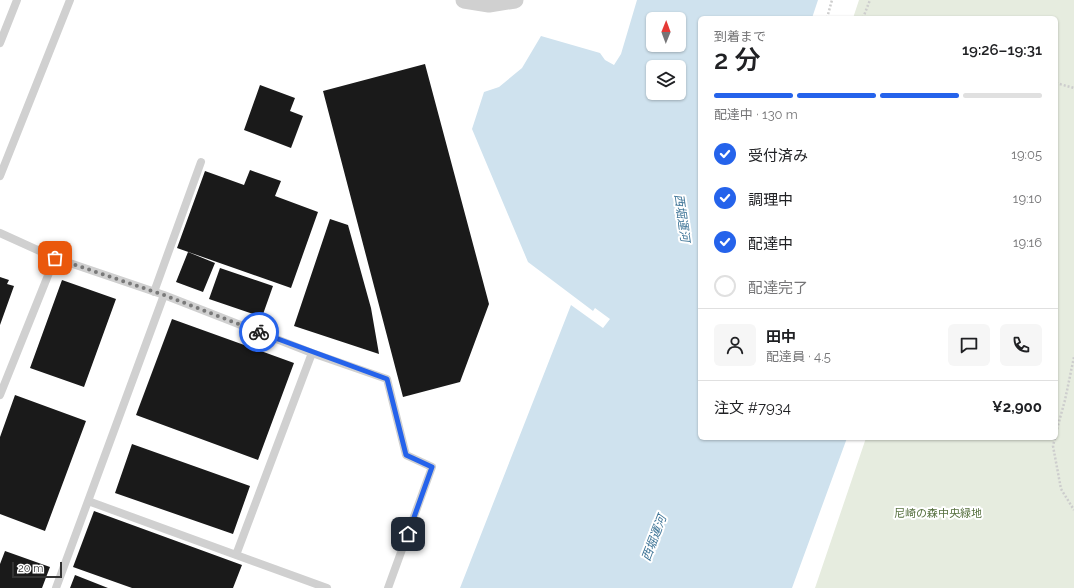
<!DOCTYPE html>
<html lang="ja">
<head>
<meta charset="utf-8">
<style>
	:root { --surface:#fff; --page:#f6f6f6; --text:#202124; --muted:#757577; --line:#e0e0e0; --accent:#2563eb }
	body { margin:0; font-family:Raleway,"Noto Sans JP",sans-serif; background:var(--page); color:var(--text); height:100vh; display:flex; flex-direction:column; font-size:15px; white-space:nowrap }
	* { box-sizing:border-box; margin:0 }
	p { font-size:13px; color:var(--muted) }
	.icon { flex:none; width:22px; height:22px; fill:none; stroke:currentColor; stroke-width:2; stroke-linecap:round; stroke-linejoin:round }
	.map { position:relative; flex:1; overflow:hidden }
	.panel { position:absolute; left:698px; top:16px; width:360px; height:424px; display:flex; flex-direction:column; background:var(--surface); border-radius:6px; box-shadow:0 1px 3px #0004 }
	.panel>* { flex:none }
	.needle { width:26px; rotate:1deg }
	.tools { position:absolute; left:646px; top:12px; display:grid; gap:8px }
	.tools a { display:grid; place-items:center; width:40px; height:40px; border-radius:6px; background:var(--surface); box-shadow:0 1px 3px #0004; font-size:20px }
	.scale { position:absolute; left:12px; bottom:10px; width:50px; box-sizing:border-box; padding-left:4px; border:2px solid #333; border-top:0; font-size:11px; line-height:14px; white-space:nowrap; color:#333; -webkit-text-stroke:3px #fff; paint-order:stroke }
	.pin { position:absolute; display:grid; place-items:center; width:34px; height:34px; color:#fff; margin:-17px; border-radius:8px; box-shadow:0 2px 6px #0006 }
	.courier { position:absolute; display:grid; place-items:center; width:40px; height:40px; margin:-20px; border:3px solid #2563eb; border-radius:50%; background:#fff; color:#222; box-shadow:0 1px 5px #0007 }
	.headline em { font-style:normal; font-weight:600 }
	.headline div { display:flex; flex-direction:column-reverse }
	.headline { display:flex; align-items:center; justify-content:space-between; height:68px; padding:0 16px }
	h1 { font-size:26px; font-weight:600; line-height:30px }
	.bar { display:grid; grid-template-columns:repeat(4,1fr); gap:6px 4px; align-content:center; height:48px; padding:0 16px }
	.bar i { height:5px; border-radius:3px; background:var(--line) }
	.bar .current { background:var(--accent) }
	.bar p { grid-column:span 4 }
	.line { display:flex; align-items:center; gap:10px; padding:0 16px; border-top:1px solid var(--line) }
	.line div { flex:1 }
	.round { display:grid; place-items:center; flex:none; width:42px; height:42px; border-radius:6px; background:var(--page) }
	ol { padding:0 16px; list-style:none }
	li { display:flex; align-items:center; gap:12px; height:44px }
	li p { margin-inline-start:auto }
	li .icon { padding:4px; border-radius:50%; background:var(--accent); color:#fff; stroke-width:4 }
	li:last-child { color:var(--muted) }
	li i { width:22px; height:22px; border:2px solid var(--line); border-radius:50% }
	.map>svg:first-child { display:block }
	.green { fill:#e6ecdf }
	.water { fill:#cfe2ee; fill-rule:evenodd }
	.building { fill:#1a1a1a }
	.lines { fill:none; stroke-linecap:round; stroke-linejoin:round }
	.path { stroke:#cdcdcd; stroke-width:2.5; stroke-dasharray:2 2; stroke-linecap:butt }
	.service { stroke:#d0d0d0; stroke-width:8 }
	.minor { stroke:#d0d0d0; stroke-width:17 }
	.done { stroke:#7a7a7a; stroke-width:4; stroke-dasharray:0 7.2 }
	.route { stroke:#2563eb; stroke-width:5 }
	.labels { text-anchor:middle; stroke-width:4; stroke-linejoin:round; paint-order:stroke }
	.park-label { font-size:11px; fill:#56703f; stroke:#fff }
	.water-label { font-size:12px; font-style:italic; fill:#3f7597; stroke:#fff }
</style>
</head>
<body>
<div class="map">
<svg width="1074" height="588" viewBox="0 0 1074 588">
	<rect width="100%" height="100%" fill="#fff"/>
	<path class="green" d="M859 0H1074V588H815L866 438H1056V18H853Z"/>
	<path class="water" d="M637 0H818L812 18H700V438H847L792 588H460L571 305 603 328 610 319 595 308 593 311 528 262 472 129 484 92 499 87 522 68 541 36 600 53 605 60 614 65 621 54ZM653 19H679V45H653ZM653 67H679V93H653Z"/>
	<path class="building" d="M425 64 489 304 460 382 403 397 323 91Z
		M260 85 295 98 290 111 303 116 291 148 244 130Z
		M250 170 281 181 275 196 318 212 291 288 177 248 205 171 244 185Z
		M330 219 348 225 371 308 379 354 294 326Z
		M188 252 215 263 203 292 176 282Z
		M220 268 273 286 262 317 209 299Z
		M0 277 9 280 7 284 14 286 0 325Z
		M62 280 116 299 84 387 30 368Z
		M172 319 294 363 258 460 136 415Z
		M15 395 86 421 45 531 0 514V437Z
		M132 444 250 486 233 534 115 493Z
		M94 511 242 565 233 588H132L73 567Z
		M5 551 50 567 42 588H0V564Z
		M75 575 108 588H70Z"/>
	<g class="lines">
		<path class="path" d="M827 18 832 0
			M863 18 870 0
			M1056 83 1074 88
			M1056 433 1065 400 1074 357
			M1055 438 1053 446 1061 489 1074 510"/>
		<path class="service" d="M0 43 17 0
			M0 176 70 0
			M0 233 55 258 164 295 312 353 387 379 406 455 432 467 388 588
			M154 292 201 162
			M0 395 55 258
			M88 501 327 588
			M236 555 312 353
			M56 588 164 295"/>
		<path class="minor" d="M464 0 489 4 515 0"/>
	</g>
	<g class="lines">
		<path class="done" d="M55 258 164 295 259 332"/>
		<path class="route" d="M259 332 387 379 406 455 432 467 408 534"/>
	</g>
	<g class="labels">
		<g class="park-label">
			<text x="938" y="517">尼崎の森中央緑地</text>
		</g>
		<g class="water-label">
			<text transform="translate(682 218) rotate(82)" y="4">西堀運河</text>
			<text transform="translate(654 538) rotate(-69)" y="4">西堀運河</text>
		</g>
	</g>
</svg>
<div class="tools">
<a><svg class="needle" viewBox="-14 -14 28 28"><path d="M0-13l5 13h-10z" fill="#e53935"/><path d="M0 13l5-13h-10z" fill="#757577"/></svg></a>
<a><svg class="icon" aria-label="layers" viewBox="0 0 24 24"><path d="M12 4l9 5-9 5-9-5zM3 14l9 5 9-5"/></svg></a>
</div>
<div class="scale">20 m</div>
<div class="pin" style="left:55px;top:258px;background:#ea580c"><svg class="icon" aria-label="bag" viewBox="0 0 24 24"><path d="M5 8h14l-1 12H6zM9 8a3 3 0 0 1 6 0"/></svg></div>
<div class="pin" style="left:408px;top:534px;background:#1f2937"><svg class="icon" aria-label="home" viewBox="0 0 24 24"><path d="M3 11l9-7 9 7M6 9v11h12V9"/></svg></div>
<div class="courier" style="left:259px;top:332px"><svg class="icon" aria-label="bike" viewBox="0 0 24 24"><circle cx="6" cy="16" r="4"/><circle cx="18" cy="16" r="4"/><path d="M6 16l4-8h5l3 8M10 8l3 8H6M13 5h3"/></svg></div>
<section class="panel">
<div class="headline"><div><h1>2 分</h1><p>到着まで</p></div><em>19:26–19:31</em></div>
<div class="bar"><i class="current"></i><i class="current"></i><i class="current"></i><i></i><p>配達中 · 130 m</p></div>
<ol>
<li><svg class="icon" aria-label="check" viewBox="0 0 24 24"><path d="M5 12l5 5 9-10"/></svg>受付済み<p>19:05</p></li>
<li><svg class="icon" aria-label="check" viewBox="0 0 24 24"><path d="M5 12l5 5 9-10"/></svg>調理中<p>19:10</p></li>
<li><svg class="icon" aria-label="check" viewBox="0 0 24 24"><path d="M5 12l5 5 9-10"/></svg>配達中<p>19:16</p></li>
<li><i></i>配達完了</li>
</ol>
<div class="line" style="height:72px"><a class="round"><svg class="icon" aria-label="person" viewBox="0 0 24 24"><circle cx="12" cy="8" r="4"/><path d="M4 21q1-7 8-7t8 7"/></svg></a><div><b>田中</b><p>配達員 · 4.5</p></div><a class="round"><svg class="icon" aria-label="chat" viewBox="0 0 24 24"><path d="M4 5h16v11H9l-5 4z"/></svg></a><a class="round"><svg class="icon" aria-label="phone" viewBox="0 0 24 24"><path d="M5 4h4l2 5-3 2q2 4 5 5l2-3 5 2v4C11 20 4 13 5 4z"/></svg></a></div>
<div class="line" style="height:52px"><div>注文 #7934</div><b>¥2,900</b></div>
</section>
</div>
</body>
</html>
